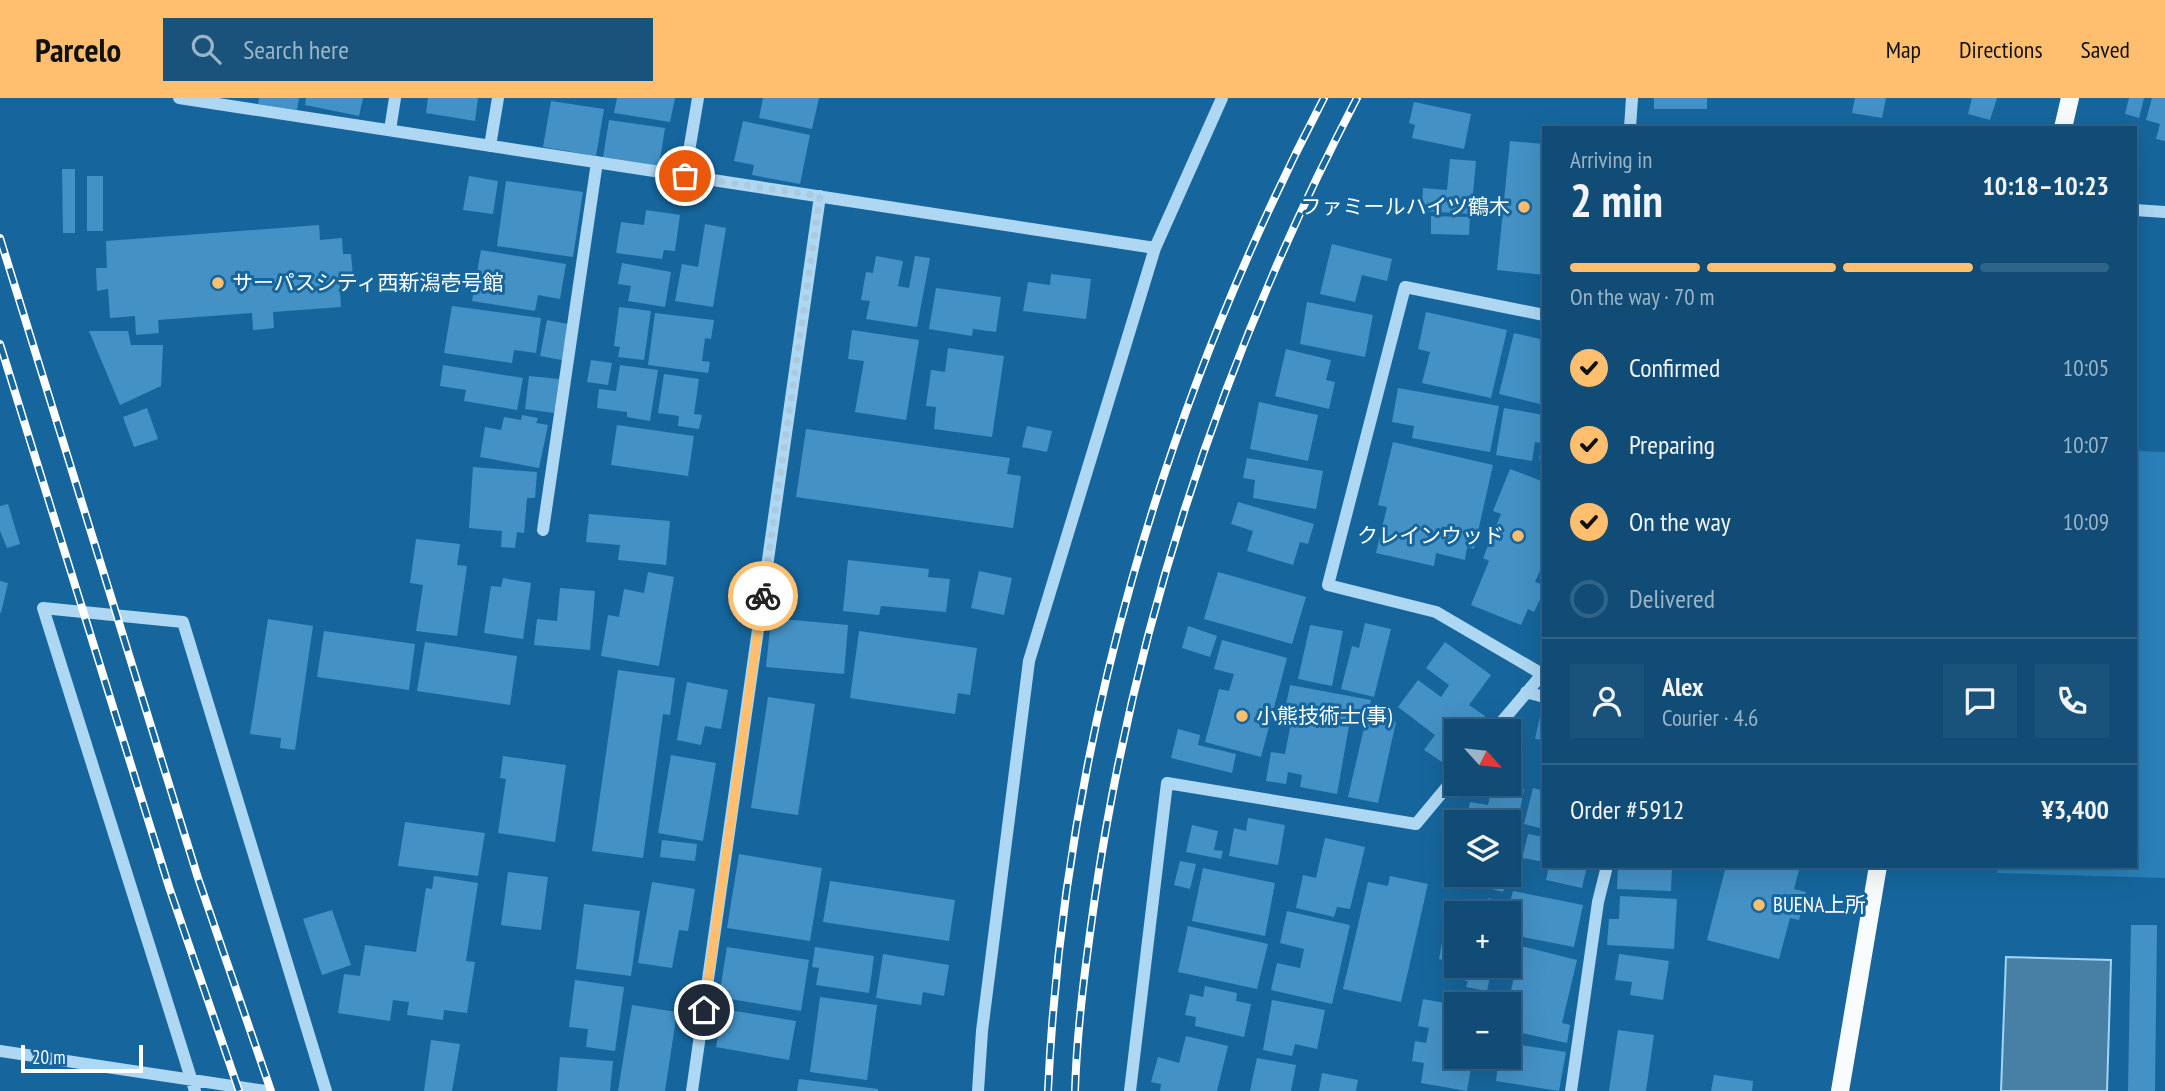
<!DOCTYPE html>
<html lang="en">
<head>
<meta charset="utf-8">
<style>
	:root { --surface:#104c76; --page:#19537b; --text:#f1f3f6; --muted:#9cb4c5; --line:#306388; --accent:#ffbf6f }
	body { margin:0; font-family:"PT Sans Narrow","Noto Sans JP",sans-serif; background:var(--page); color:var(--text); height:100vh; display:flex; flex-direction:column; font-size:26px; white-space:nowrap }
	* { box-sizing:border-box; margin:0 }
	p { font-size:23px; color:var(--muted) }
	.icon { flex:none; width:38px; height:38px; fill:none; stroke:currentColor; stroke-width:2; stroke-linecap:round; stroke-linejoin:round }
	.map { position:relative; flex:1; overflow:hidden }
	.details { position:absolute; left:1542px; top:28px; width:595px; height:742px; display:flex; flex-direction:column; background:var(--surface); border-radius:0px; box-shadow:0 7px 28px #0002,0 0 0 2px var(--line) }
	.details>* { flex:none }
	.needle { width:46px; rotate:117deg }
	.controls { position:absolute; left:1444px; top:621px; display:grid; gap:14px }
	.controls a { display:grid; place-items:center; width:77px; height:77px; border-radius:0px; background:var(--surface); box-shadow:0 7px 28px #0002,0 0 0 2px var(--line); font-size:35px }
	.scale { position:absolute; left:21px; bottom:18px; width:122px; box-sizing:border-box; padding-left:7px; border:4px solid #fff; border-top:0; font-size:19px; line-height:24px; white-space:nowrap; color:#fff; -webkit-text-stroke:5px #16669d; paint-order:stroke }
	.pin { position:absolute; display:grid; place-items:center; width:60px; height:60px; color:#fff; margin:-30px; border:4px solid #fff; border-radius:50%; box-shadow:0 2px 7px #0007 }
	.courier { position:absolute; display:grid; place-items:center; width:70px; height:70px; margin:-35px; border:5px solid #ffbf6f; border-radius:50%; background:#fff; color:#222; box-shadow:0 2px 9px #0007 }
	.summary em { font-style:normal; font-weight:700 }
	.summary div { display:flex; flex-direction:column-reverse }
	.summary { display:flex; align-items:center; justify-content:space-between; height:119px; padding:0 28px }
	h1 { font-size:46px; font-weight:700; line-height:52px }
	.bar { display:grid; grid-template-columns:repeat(4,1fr); gap:10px 7px; align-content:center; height:84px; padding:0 28px }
	.bar i { height:9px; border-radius:5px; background:var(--line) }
	.bar .current { background:var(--accent) }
	.bar p { grid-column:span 4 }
	.line { display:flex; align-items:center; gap:18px; padding:0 28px; border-top:2px solid var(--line) }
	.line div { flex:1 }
	.round { display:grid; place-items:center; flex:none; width:74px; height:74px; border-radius:0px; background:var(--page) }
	ol { padding:0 28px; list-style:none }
	li { display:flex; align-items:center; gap:21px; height:77px }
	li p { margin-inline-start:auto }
	li .icon { padding:7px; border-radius:50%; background:var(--accent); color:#111; stroke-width:4 }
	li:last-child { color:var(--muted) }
	li i { width:38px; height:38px; border:4px solid var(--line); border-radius:50% }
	header { display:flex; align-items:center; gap:42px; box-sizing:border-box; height:98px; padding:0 35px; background:var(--accent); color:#111 }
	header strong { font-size:33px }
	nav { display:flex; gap:38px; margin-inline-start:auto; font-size:24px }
	.search { width:490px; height:63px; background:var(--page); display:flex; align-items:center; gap:18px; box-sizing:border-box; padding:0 24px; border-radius:0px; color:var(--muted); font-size:26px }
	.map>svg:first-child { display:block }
	.green { fill:#2a81ba }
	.water { fill:#487fa5; stroke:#a0d5f5; stroke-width:2 }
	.building { fill:#4491c5 }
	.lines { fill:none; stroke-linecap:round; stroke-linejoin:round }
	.minor { stroke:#add7f3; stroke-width:12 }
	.major { stroke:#f9fcff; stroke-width:18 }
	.rail-casing { stroke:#fff; stroke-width:8 }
	.rail { stroke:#16669d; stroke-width:5; stroke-dasharray:16; stroke-linecap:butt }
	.done { stroke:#adc9dd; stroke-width:7; stroke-dasharray:0 12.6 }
	.route { stroke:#ffbf6f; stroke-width:9 }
	.poi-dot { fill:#ffbf6f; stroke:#16669d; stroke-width:2.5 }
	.labels { text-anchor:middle; stroke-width:6; stroke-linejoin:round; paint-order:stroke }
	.poi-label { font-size:21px; fill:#fff; stroke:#16669d; text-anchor:start }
</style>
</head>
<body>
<header>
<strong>Parcelo</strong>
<div class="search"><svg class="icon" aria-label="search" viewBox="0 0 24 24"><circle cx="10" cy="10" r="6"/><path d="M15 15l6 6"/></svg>Search here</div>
<nav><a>Map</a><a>Directions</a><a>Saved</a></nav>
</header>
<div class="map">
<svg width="2165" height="993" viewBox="0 0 2165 993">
	<rect width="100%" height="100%" fill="#16669d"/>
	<path class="green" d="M2135 353 2165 354V780L1997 775 1999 768H2135Z"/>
	<path class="water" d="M2006 859 2111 862 2107 993H2001Z"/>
	<path class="building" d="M259 0H299L297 12 258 6Z
		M306 0H363L359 18 305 7Z
		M428 0H478L475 23 426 15Z
		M617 0H675L670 24 614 15Z
		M763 0H819L812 31 759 20Z
		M1654 0H1707V11H1654Z
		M1855 0H1886L1882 20 1852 15Z
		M1972 0H1997L1990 22 1968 16Z
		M2129 0H2144L2139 20 2125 16Z
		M2152 0H2165V43L2156 41 2160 26 2146 22Z
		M551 3 604 11 596 58 543 49Z
		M1414 4 1471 16 1464 51 1412 40 1415 27 1409 25Z
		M609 22 665 30 659 68 603 59Z
		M743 23 810 37 800 86 752 77 754 67 734 63Z
		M1510 43 1544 46V177L1497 172Z
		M1450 61 1476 63 1471 116 1422 113 1423 90 1447 92Z
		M62 71H75V135H63Z
		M87 78H103V133H87Z
		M469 78 498 83 493 116 463 112Z
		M506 83 583 94 573 159 497 148Z
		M646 112 680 117 675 153 664 152 662 161 616 155 621 124 644 127Z
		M1431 118 1470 119 1469 137 1431 136Z
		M705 126 726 130 713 209 675 203 682 166 698 169Z
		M319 127 320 142 342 140 343 156H351L353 178 339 179 341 209 273 214 274 230 253 232 252 215 158 222 159 235 136 237 135 218 110 220 108 191 97 193 96 170H107L106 143Z
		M1332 146 1392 161 1387 183 1362 177 1355 204 1320 196Z
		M481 152 566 166 560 201 538 197 535 213 472 203Z
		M876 158 903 163 898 188 909 190 915 158 930 160 917 229 866 221 870 203 861 202 866 174 873 175Z
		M622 165 671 174 665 209 628 203 631 188 618 186Z
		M1051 176 1091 181 1086 221 1023 213 1028 184 1050 187Z
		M936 190 1001 199 996 234 973 231 972 238 929 231Z
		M1307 204 1373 217 1365 259 1300 246Z
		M452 208 541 220 536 255 514 252 512 265 444 255Z
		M619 209 651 213 644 262 618 259 620 249 614 248Z
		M1426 214 1507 232 1491 300 1422 285 1430 254 1418 251Z
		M655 215 714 222 711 241 705 240 702 263 710 264 708 275 648 267Z
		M547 222 568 226 562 262 540 258Z
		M852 232 919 242 906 322 855 314 864 263 848 261Z
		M89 233H128L131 247H163L161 288 120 307Z
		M1514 235 1544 242V307L1499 296Z
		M948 250 1004 258 992 339 934 331 936 309 926 308 931 272 945 274Z
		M1286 251 1331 262 1326 282 1335 284 1329 311 1275 298Z
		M591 262 612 265 608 287 587 284Z
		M443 267 523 280 517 312 464 303 466 292 440 288Z
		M620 267 658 272 650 323 627 319V314L597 310 599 291 616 293Z
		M664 276 699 281 694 316 702 317 699 331 678 328 679 318 658 315Z
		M529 278 559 281 554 315 525 311Z
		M1398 290 1499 308 1490 354 1412 340 1414 328 1392 324Z
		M1259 304 1318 317 1308 363 1250 351Z
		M147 310 158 341 134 349 123 319Z
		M1504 310 1544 317V362L1539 361 1542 345 1535 344 1532 363 1496 357Z
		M522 317 538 320 536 325 548 327 539 370 480 359 485 329 501 332 504 319 521 322Z
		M617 327 694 338 688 378 611 367Z
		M1027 328 1052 333 1047 354 1022 349Z
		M806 331 1010 360 1007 376 1021 378 1013 430 796 399Z
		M1393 344 1493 367 1474 451 1467 449 1465 462 1436 455 1434 468 1376 455 1387 409 1378 407Z
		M1247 360 1323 373 1316 411 1253 400 1255 382 1243 380Z
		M473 369 537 374 535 400H527L524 435 517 434 515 450 501 449 502 433 469 430Z
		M1510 371 1544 384V464L1535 484 1544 487V493L1534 514 1528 511 1521 527 1471 507 1489 463 1483 460 1501 416 1493 413Z
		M1238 404 1314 426 1308 446 1300 444 1293 467 1247 453 1253 433 1231 426Z
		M8 406 20 446 7 450 0 433V408Z
		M589 416 670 423 666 467 618 462 620 447 586 444Z
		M416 441 460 446 457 467 467 468 457 538 416 533 423 487 410 485Z
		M848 462 929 471 928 479 950 481 946 514 881 508 879 517 843 513Z
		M979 473 1012 480 1004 517 971 510Z
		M648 474 674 479 659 568 601 558 608 517 619 519 624 491 644 495Z
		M1218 474 1306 499 1292 546 1204 521Z
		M503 480 531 485 523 541 484 535 491 488 501 489Z
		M0 483 8 485 1 515 0 514Z
		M560 490 595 493 590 552 534 547 537 521 557 523Z
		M771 520 848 527 844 576 766 569Z
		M268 521 313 528 295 652 280 650 281 640 250 636Z
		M1365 525 1391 531 1374 599 1341 591 1352 548 1359 550Z
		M1310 527 1343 533 1332 588 1298 581Z
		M1188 528 1217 538 1210 559 1182 550Z
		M324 533 415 546 409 592 317 579Z
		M859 533 977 550 970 597 958 595 955 616 850 600Z
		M1222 542 1287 560 1261 659 1205 644 1219 591 1229 593 1234 576 1214 571Z
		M425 544 517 558 510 607 417 593Z
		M1445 544 1491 577 1469 607 1485 618 1473 634H1456V657L1448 668 1424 652 1435 637 1398 609 1418 582 1441 599 1449 587 1426 570Z
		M618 572 675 580 670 617 663 616 643 760 592 753Z
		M687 584 728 592 721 631 705 628 701 647 677 642Z
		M1290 587 1371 602 1368 614 1352 611 1337 696 1300 689 1302 677 1288 674 1286 686 1266 683 1271 654 1285 656 1294 609 1286 607Z
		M768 599 815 606 798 717 751 710Z
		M1367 617 1396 624 1378 705 1348 699Z
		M1540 618 1544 619V642L1535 641Z
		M1178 631 1200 637 1198 647 1236 656 1232 675 1171 660Z
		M671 657 716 665 703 743 658 735Z
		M503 658 566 667 555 744 498 735 506 681 500 680Z
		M1493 686 1524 691 1516 733 1508 731V724H1466L1470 704 1488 707Z
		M1533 690 1544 693V731L1524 726Z
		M1248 720 1285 727 1278 767 1229 758 1234 730 1246 733Z
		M405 724 485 735 478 778 398 768Z
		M1192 727 1218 733 1214 752 1223 753 1221 761 1186 754Z
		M1528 736 1544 739V764L1522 760Z
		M1325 740 1365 749 1350 811 1337 809 1334 819 1296 810 1303 777 1316 780Z
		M662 742 697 746 695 763 660 759Z
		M739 756 822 770 810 843 727 830Z
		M1180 763 1196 766 1190 791 1174 787Z
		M1549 768H1587L1582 790 1546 782Z
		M1618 768H1672L1671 793 1617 791Z
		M1726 768H1800L1794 791 1806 794 1799 822 1790 820 1779 861 1707 842Z
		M1203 770 1275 785 1265 838 1192 823Z
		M508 774 548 779 541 832 501 827Z
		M1472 777H1508L1503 794 1469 785Z
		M434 778 478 785 466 863 475 864 467 915 444 912 443 922 407 917 409 904 393 902 390 923 338 915 344 876 360 878 365 847 416 854 426 790 432 791Z
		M1390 778 1428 786 1401 904 1343 891 1368 784 1388 788Z
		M830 783 955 802 949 843 823 824Z
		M652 784 695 791 688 833 679 832 672 870 638 865Z
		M1513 793 1583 807 1574 849 1508 836V816H1484L1488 800 1510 804Z
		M1620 798 1677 801 1674 851 1607 847 1609 821H1619Z
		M584 806 640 813 631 878 576 871Z
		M332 812 351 867 322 877 303 821Z
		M1287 813 1350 827 1332 906 1271 892 1277 865 1300 870 1304 851 1280 845Z
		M2131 827H2157L2155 993H2128Z
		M1188 828 1268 846 1257 891 1178 874Z
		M1444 834 1456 836V868H1492L1487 893 1466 889 1468 883 1447 879 1450 864 1439 861Z
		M1521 848 1577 862 1562 925 1570 927 1567 945 1508 932V906H1497L1500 895 1510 897Z
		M727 849 809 862 801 913 719 899Z
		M815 849 874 858 869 895 816 887 819 870 812 869Z
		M883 856 949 867 944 898 923 894 921 907 876 900Z
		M1619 856 1669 863 1663 902 1630 897 1632 884 1615 882Z
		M575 882 624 889 615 953 586 949 588 931 569 929Z
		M1205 888 1237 895 1236 903 1251 906 1244 939 1195 928 1196 919 1185 917 1190 896 1203 899Z
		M820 899 877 907 867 982 810 974Z
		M1423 901 1456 907V959H1473L1467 993 1421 985 1424 965 1412 963 1415 943 1426 945 1429 930 1418 928Z
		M1272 902 1325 912 1317 951 1295 946 1292 958 1263 952Z
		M632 907 677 914 665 993H618Z
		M723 911 796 923 789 962 716 949Z
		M1618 932 1654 937 1646 993H1609Z
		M1186 938 1228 948 1217 993H1160L1161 986 1151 984 1158 959 1179 965Z
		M431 942 460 946 452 993H424Z
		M1508 945 1566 954 1559 993 1496 983 1498 967 1487 966 1488 959H1508Z
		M560 959 613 963 610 993H557Z
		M1257 960 1296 967 1291 993H1250Z
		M1322 975 1358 982 1356 993H1319Z
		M1714 977 1753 983 1752 993H1711Z
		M799 981 878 991V993H797Z"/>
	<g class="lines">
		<path class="minor" d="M179 0 1155 150
			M1630 30 1632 0
			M390 32 395 0
			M490 48 498 0
			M685 77 698 0
			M2135 112 2165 114
			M543 432 597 64
			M1542 576 1436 514 1328 487 1405 189 1544 217
			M1526 594 1544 599
			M1493 634 1544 574
			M0 953 266 993
			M195 993 43 510 183 524 326 993
			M692 993 820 98
			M978 993 982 933 1029 563 1155 150 1222 0
			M1130 993 1167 685 1416 726 1456 678
			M1571 993 1598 804 1607 768"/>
		<path class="major" d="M2063 30 2070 0
			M1840 993 1878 768"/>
		<g class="rail-casing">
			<path id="rail" d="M0 140 198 780 271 993
				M0 246 169 789 239 993
				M1048 993C1064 647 1164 306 1324 0
				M1075 993C1077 928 1086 863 1095 799 1136 519 1226 251 1357 0"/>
		</g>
		<use href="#rail" class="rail"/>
	</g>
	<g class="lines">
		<path class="done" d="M685 78 820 98 763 498"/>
		<path class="route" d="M704 912 763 498"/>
	</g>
	<g class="poi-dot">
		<circle cx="1524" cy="109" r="7"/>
		<circle cx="218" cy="185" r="7"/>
		<circle cx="1518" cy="438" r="7"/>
		<circle cx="1242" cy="618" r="7"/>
		<circle cx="1759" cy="807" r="7"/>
	</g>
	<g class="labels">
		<g class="poi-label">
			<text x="1510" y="116" text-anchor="end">ファミールハイツ鶴木</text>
			<text x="232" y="192">サーパスシティ西新潟壱号館</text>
			<text x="1504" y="445" text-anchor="end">クレインウッド</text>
			<text x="1256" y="625">小熊技術士(事)</text>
			<text x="1773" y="814">BUENA上所</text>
		</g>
	</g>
</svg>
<div class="controls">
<a><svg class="needle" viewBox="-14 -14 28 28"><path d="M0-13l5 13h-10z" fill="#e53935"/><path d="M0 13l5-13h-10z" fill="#9cb4c5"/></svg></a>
<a><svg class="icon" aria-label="layers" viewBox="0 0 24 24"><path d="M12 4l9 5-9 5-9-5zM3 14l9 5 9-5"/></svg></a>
<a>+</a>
<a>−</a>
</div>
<div class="scale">20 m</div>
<div class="pin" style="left:685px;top:78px;background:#ea580c"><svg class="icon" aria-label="bag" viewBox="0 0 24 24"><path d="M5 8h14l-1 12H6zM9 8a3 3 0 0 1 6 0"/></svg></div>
<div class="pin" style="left:704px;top:912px;background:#1f2937"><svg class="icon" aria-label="home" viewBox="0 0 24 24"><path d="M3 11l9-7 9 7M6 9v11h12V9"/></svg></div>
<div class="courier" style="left:763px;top:498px"><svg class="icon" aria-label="bike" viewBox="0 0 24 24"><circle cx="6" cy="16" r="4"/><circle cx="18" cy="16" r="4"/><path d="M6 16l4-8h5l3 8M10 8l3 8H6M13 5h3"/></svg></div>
<section class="details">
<div class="summary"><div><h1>2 min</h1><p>Arriving in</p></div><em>10:18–10:23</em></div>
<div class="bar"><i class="current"></i><i class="current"></i><i class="current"></i><i></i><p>On the way · 70 m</p></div>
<ol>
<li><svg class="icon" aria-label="check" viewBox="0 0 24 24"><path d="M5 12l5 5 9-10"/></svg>Confirmed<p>10:05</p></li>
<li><svg class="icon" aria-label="check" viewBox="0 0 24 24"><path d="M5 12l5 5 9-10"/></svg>Preparing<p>10:07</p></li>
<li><svg class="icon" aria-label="check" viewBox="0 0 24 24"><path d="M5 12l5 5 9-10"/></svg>On the way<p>10:09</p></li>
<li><i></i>Delivered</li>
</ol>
<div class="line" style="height:126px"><a class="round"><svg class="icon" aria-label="person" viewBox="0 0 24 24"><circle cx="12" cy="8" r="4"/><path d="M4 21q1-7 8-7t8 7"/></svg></a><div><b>Alex</b><p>Courier · 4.6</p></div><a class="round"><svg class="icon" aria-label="chat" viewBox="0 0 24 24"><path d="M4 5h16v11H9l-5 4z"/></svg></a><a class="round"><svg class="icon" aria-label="phone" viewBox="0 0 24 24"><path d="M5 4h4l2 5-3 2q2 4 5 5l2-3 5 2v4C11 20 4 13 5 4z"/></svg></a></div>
<div class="line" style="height:91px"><div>Order #5912</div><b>¥3,400</b></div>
</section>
</div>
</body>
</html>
